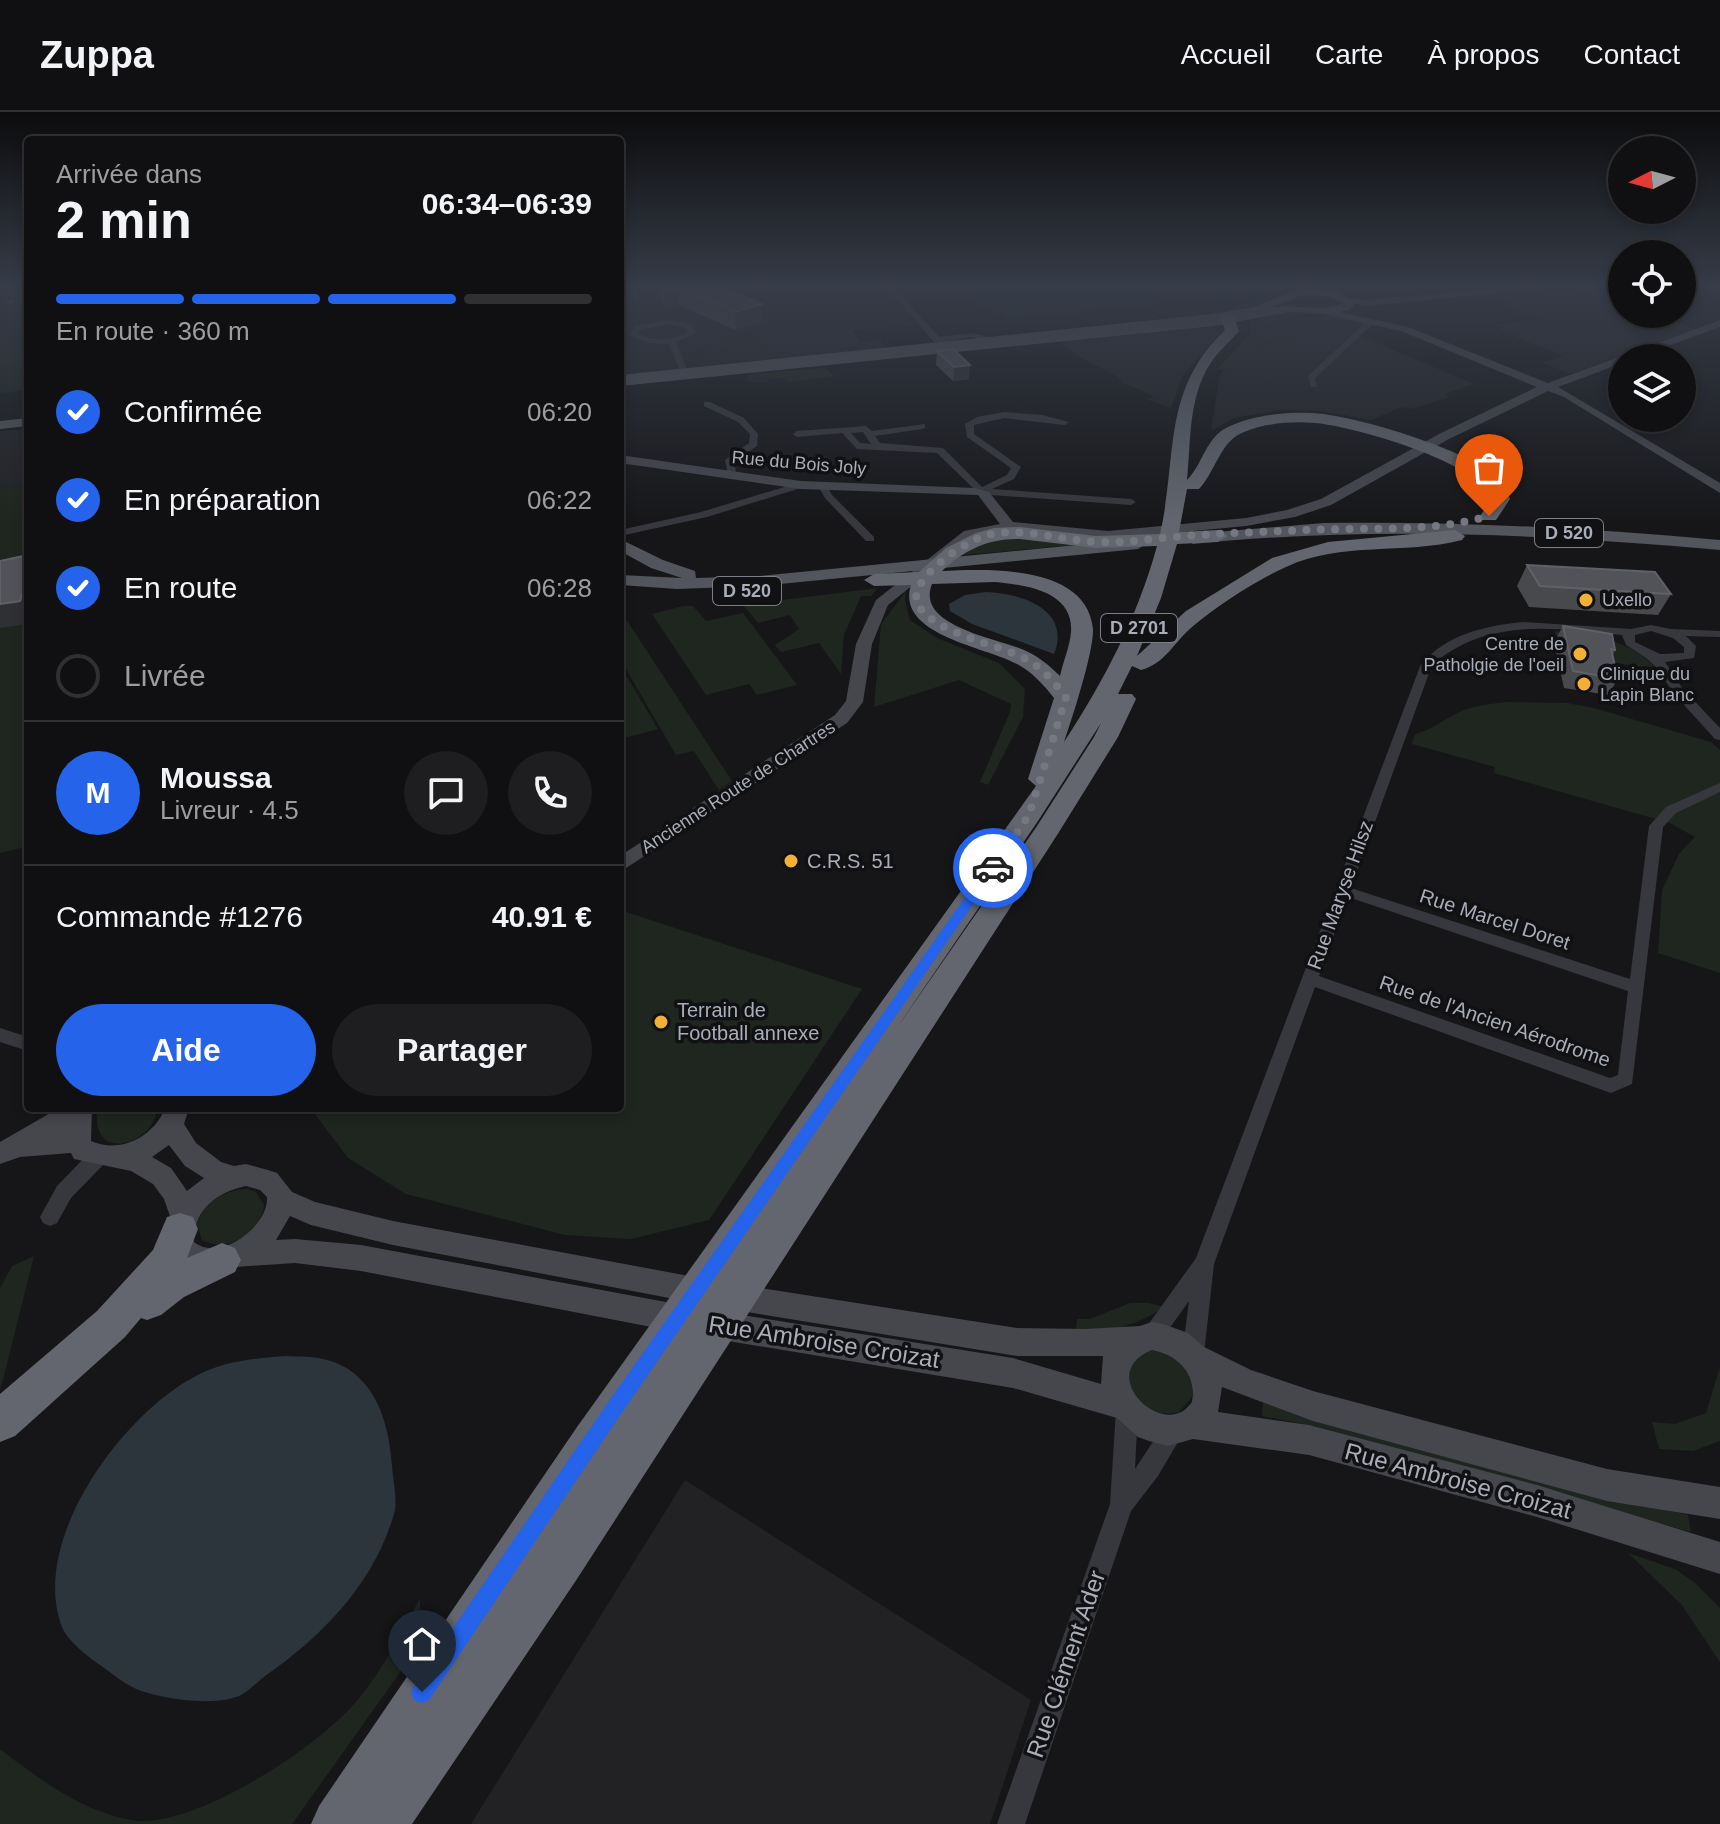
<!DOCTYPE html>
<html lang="fr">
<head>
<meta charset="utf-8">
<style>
	:root { --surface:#101012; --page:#1e1e20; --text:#f1f3f6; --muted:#9c9d9f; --line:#303032; --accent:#2563eb }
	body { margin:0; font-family:Arial,sans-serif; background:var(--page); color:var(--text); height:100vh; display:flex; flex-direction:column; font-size:30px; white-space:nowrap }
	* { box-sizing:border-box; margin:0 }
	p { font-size:26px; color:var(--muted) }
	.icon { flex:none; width:44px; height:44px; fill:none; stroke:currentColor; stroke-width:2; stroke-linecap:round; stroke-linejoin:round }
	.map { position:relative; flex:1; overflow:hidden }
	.drawer { position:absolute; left:24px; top:24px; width:600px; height:976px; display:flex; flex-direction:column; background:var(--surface); border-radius:8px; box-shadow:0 4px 12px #0003,0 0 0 2px var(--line) }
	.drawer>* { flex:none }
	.needle { width:52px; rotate:264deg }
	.controls { position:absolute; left:1608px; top:24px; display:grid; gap:16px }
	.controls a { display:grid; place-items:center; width:88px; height:88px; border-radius:50%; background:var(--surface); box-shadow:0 4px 12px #0003,0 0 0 2px var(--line); font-size:40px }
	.pin { position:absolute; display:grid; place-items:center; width:68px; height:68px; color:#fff; margin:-82px -34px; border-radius:50% 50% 50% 0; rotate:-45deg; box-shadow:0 0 8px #0007 }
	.pin .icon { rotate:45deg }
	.courier { position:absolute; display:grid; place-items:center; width:80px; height:80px; margin:-40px; border:6px solid #2563eb; border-radius:50%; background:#fff; color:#222; box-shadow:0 2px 10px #0007 }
	.summary em { font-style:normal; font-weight:700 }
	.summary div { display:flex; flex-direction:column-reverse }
	.summary { display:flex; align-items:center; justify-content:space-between; height:136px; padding:0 32px }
	h1 { font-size:52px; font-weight:700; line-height:60px }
	.bar { display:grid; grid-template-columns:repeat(4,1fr); gap:12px 8px; align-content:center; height:96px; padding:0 32px }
	.bar i { height:10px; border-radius:6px; background:var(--line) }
	.bar .selected { background:var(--accent) }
	.bar p { grid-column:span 4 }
	.line { display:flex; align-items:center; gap:20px; padding:0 32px; border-top:2px solid var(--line) }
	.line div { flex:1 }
	.round { display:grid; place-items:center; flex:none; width:84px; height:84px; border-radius:42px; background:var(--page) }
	ol { padding:0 32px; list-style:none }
	li { display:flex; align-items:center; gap:24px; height:88px }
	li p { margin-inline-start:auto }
	li .icon { padding:8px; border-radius:50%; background:var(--accent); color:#fff; stroke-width:4 }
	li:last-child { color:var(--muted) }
	li i { width:44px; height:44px; border:4px solid var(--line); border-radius:50% }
	.primary-button { display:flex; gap:16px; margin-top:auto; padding:16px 32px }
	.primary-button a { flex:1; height:92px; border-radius:48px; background:var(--accent); color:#fff; font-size:32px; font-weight:700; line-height:92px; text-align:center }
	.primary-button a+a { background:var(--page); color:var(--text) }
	header { display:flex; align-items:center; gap:48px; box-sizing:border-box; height:112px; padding:0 40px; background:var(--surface); border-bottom:2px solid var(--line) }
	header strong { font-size:38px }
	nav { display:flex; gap:44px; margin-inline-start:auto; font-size:28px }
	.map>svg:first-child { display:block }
	.built { fill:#222225 }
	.green { fill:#1e261f }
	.water { fill:#2c353c }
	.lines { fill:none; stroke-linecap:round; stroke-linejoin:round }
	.street { fill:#37383d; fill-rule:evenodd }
	.secondary { fill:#45474d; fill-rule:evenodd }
	.primary { fill:#53555c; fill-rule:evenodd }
	.highway { fill:#63666e; fill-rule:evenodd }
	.rail-casing { stroke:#4a4c52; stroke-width:3 }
	.rail { stroke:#111113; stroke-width:2; stroke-dasharray:7; stroke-linecap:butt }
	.wall { fill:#47494d }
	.shaded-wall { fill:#2f3033 }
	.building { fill:#525359; stroke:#5f6168; stroke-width:2 }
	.route { fill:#2563eb }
	.done { stroke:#757880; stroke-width:8; stroke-dasharray:0 14.4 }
	.poi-dot { fill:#f2b134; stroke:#111113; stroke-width:3 }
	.labels { text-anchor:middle; stroke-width:7; stroke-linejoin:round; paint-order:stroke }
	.far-street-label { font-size:18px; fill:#a8adb8; stroke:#111113 }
	.shield { fill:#111113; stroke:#7b7e86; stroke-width:2 }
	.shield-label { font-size:18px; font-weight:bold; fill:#a8adb8 }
	.far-poi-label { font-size:18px; fill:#a8adb8; stroke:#111113; text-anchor:start }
	.poi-label { font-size:20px; fill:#a8adb8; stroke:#111113; text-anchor:start }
	.street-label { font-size:20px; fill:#a8adb8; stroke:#111113 }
	.near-street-label { font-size:24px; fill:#a8adb8; stroke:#111113 }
</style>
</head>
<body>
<header>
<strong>Zuppa</strong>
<nav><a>Accueil</a><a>Carte</a><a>À propos</a><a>Contact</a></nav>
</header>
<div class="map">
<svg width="1720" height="1712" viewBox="0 0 1720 1712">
	<rect width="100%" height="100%" fill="#161618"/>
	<path class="built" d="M620 173H885L918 214 853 218 860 230 880 228 886 238 620 265Z
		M1605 175 1622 183V202H1662L1693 217 1571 262 1542 251 1563 244 1500 218 1503 217 1495 213 1545 207 1530 200 1519 201 1505 195 1513 193 1493 184Z
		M28 178V269L0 281V181Z
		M1330 203 1365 211 1356 222 1474 272 1445 282 1450 285 1411 297 1402 295 1371 308 1321 299 1280 298 1234 306 1211 319 1219 266 1225 255 1253 226 1288 207Z
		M1202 214 1217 216 1219 222 1182 265 1171 296 1146 287 1154 285 1139 277 1118 270 1123 268 1073 241 1060 229Z
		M28 317V373L0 375V319Z
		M685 1368 1031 1588 990 1712H471Z"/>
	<path class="green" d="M989 173H1143L1150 180 1149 186 1157 192 1003 208 1000 204 1006 203 982 196 971 186 975 178Z
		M1190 173H1291L1292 175 1277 181 1262 192 1229 199 1227 198 1265 185 1214 190Z
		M1287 199 1325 202C1304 203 1279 206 1263 221L1294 229 1263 232 1253 239H1246L1226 259 1217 257 1251 221 1250 209Z
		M28 204V278L0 281V237L21 228V223L13 219 0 220V208Z
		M752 223 758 234 771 238 768 240 782 246 804 244 767 247 761 237 691 242 695 255 686 250 682 239 684 236 687 241 726 237 721 225Z
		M825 256 834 264 789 270 784 266 770 267 766 271H755L746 267 749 262Z
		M28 373V734L0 741V375Z
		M1030 424 1078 433 962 443 978 431Z
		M878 476 871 484H861L844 523 841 562 819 531 781 540 775 533 799 517 790 503 758 511 743 493Z
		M906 479 905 488 910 508 937 526 999 551 1025 577 1023 605 988 673 980 670 1010 600 1011 592 959 568 874 595 881 512Z
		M683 494H693L706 509 743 501 797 573 757 583 749 572 706 583 652 502Z
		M620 498 732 669 719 678 694 639 676 643 620 547Z
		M1555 519C1594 522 1639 530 1662 564L1646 561 1645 556 1611 550 1596 530 1555 523Z
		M620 553 658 617 620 627Z
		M1507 590 1567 591 1594 596 1711 630 1720 638V861L1658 841 1662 778 1679 742 1695 725 1670 711 1494 661 1495 655 1412 632 1415 622C1430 618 1437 612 1450 605 1468 594 1487 592 1507 590Z
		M620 798 862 877 709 1108 631 1127 565 1123 406 1082 348 1046 315 1002V996H620Z
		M98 996H157C155 1033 88 1053 98 996Z
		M247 1077 256 1080 264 1093C261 1121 227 1142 202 1128L197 1112C205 1089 224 1078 247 1077Z
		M34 1144 4 1264 0 1277V1176L12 1154Z
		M1130 1191H1149L1164 1195C1140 1213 1104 1221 1075 1224L1077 1207H1090Z
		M1155 1238C1178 1246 1195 1258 1192 1285L1179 1300C1158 1306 1132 1294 1128 1271 1127 1265 1130 1256 1131 1251L1145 1239Z
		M1720 1255V1329L1693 1339 1659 1337 1652 1310 1675 1312 1706 1301Z
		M1263 1289 1688 1403 1691 1420 1314 1314 1262 1304Z
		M1628 1441 1675 1457 1694 1470 1720 1496V1550L1681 1492Z
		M420 1486 421 1531 292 1712H0V1637C42 1669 85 1702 138 1709 202 1712 322 1633 360 1585 384 1555 402 1520 420 1486Z"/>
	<path class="water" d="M986 480C1020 481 1072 497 1054 542L972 512 950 499 949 492 965 483Z
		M287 1244C299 1245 312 1244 323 1247 374 1258 389 1309 392 1354 393 1369 398 1389 394 1402 374 1471 323 1524 265 1564 256 1571 246 1582 236 1585 212 1593 175 1588 152 1582 131 1578 117 1565 100 1553 88 1545 67 1528 62 1515 29 1429 121 1304 194 1265 222 1249 255 1246 287 1244Z"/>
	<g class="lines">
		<path class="street" d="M885 173H892L939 225 972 221 994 226 997 234 990 236 988 229 972 225 942 230 947 235 940 237Z
			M1304 173H1312L1321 179 1315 180Z
			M1369 207 1376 209 1315 266 1317 275H1311L1308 264Z
			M669 208 692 212 696 221 676 230 688 260 669 270 666 266 680 259 669 232 648 231 630 223 634 214ZM669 212 686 216 688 220C671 229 655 230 638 222L640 218Z
			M704 290H710L744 306 758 322 757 334 735 349 736 366 728 364 725 348 749 331 750 322 738 310 704 294Z
			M1004 300 1042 303 1069 310 1065 313 1004 306 974 313V322L1021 355 1014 367 992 377 1131 387 1136 390 1131 393 990 383 976 379 937 341 857 337 842 321 797 325 793 322 797 319 866 314 872 319 925 312V316L922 317 875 324 880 331 943 336 982 375 1007 363 1011 356 967 325 965 312 977 305ZM863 320 871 332 860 331 851 321Z
			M801 370 804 371V375L707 405 620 424V418L701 400Z
			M820 372H826L832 383 874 425V429H866L825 386 818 374Z
			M1523 510 1631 517 1651 513 1671 517 1720 519V525L1686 524 1696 534 1694 546 1665 550 1683 577 1720 616V628L1715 627 1674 582 1657 556 1646 546 1626 533 1622 523C1555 516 1487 505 1432 553L1351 776 1630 867 1649 714 1666 695 1720 671V680L1676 701 1663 715 1632 972 1611 981 1315 875 1214 1152 1204 1242 1200 1249 1193 1252 1186 1249 1182 1242 1189 1189 1159 1231 1152 1234 1145 1231 1142 1224 1145 1217 1196 1146 1421 552C1448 522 1484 514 1523 510ZM1651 519 1673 526 1684 535V541L1660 542 1635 530V523ZM1348 785 1628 879 1618 963 1610 966 1319 864Z
			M0 916 28 925V939L0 930Z
			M98 1037 105 1039 107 1045 105 1051 71 1086 57 1111 50 1114 43 1111 40 1105 57 1074 91 1039Z
			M1127 1287 1135 1290 1138 1298 1135 1357 1166 1310 1174 1307 1182 1310 1185 1318 1158 1364 1131 1399 1025 1712H997L1110 1392 1116 1298 1119 1290Z"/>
		<path class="secondary" d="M1542 173H1579L1366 194 1344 189 1349 186 1366 188Z
			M1322 196 1408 215 1548 271 1720 208V215L1635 246H1622V251L1558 275 1720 371V381L1564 285 1548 279 1449 327 1331 393 1295 405 1246 414 1108 427 1017 417 973 425 888 493 872 532 863 590 847 611 620 760V744L835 603 846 589 856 532 876 488 964 419 1000 412 978 383 801 377 620 351V343L801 369 975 376 989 380 1013 410 1108 419 1246 406 1287 398 1321 387 1441 321 1537 275 1401 219 1318 201 1317 199Z
			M59 996H92L91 1029C120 1042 154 1025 165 996H189L184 1012 196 1031 221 1050 234 1054 246 1052 268 1058 277 1061 292 1080 315 1090 393 1109 716 1169 1017 1216 1085 1217 1140 1214 1152 1210 1163 1212 1188 1221 1204 1235 1251 1258 1313 1279 1607 1357 1720 1375V1407L1607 1389 1313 1309 1222 1275 1218 1300 1309 1313 1537 1373 1720 1430V1462L1537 1405 1309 1343 1193 1327 1168 1334 1149 1329 1138 1325 1117 1306 1013 1276 698 1224 361 1159 295 1151 235 1155 204 1161 182 1154 174 1147 167 1130 171 1107 164 1087 153 1072 131 1059 74 1047 71 1041 20 1045 0 1052V1030ZM169 1033 185 1054 204 1066 187 1079 171 1056 152 1045ZM246 1074 260 1078 267 1085C269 1114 220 1151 194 1130 193 1098 217 1080 246 1074ZM290 1104 311 1113 393 1133 716 1195 1017 1244H1103L1101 1272 1013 1246 698 1196 361 1133 295 1127 276 1128ZM1152 1238C1178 1243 1197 1262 1192 1290 1164 1331 1093 1261 1152 1238Z"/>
		<path class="primary" d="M1301 176 1337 179 1356 191 1349 198 1332 202 1288 200 1214 214 620 274V263L1212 202 1253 195ZM1302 183 1330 184 1342 191C1324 201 1295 192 1273 195Z
			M28 306V314L0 317V309Z
			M1324 411C1457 409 1588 416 1720 428V438C1544 422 1369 414 1193 432L1185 427 1193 422Z
			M620 427 663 448 695 459 696 466 760 464 1138 427 1146 432 1138 437 760 474 677 477 620 473V463L682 466 651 456 620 439Z"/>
		<path class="highway" d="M1227 200 1234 204 1239 219C1230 230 1218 239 1210 252 1188 286 1191 330 1187 368 1203 352 1206 325 1228 315 1253 303 1284 300 1312 301 1354 303 1461 336 1493 362 1501 368 1506 377 1510 387L1496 408H1482L1480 404 1492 387C1477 349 1355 315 1316 311 1292 309 1266 311 1244 320 1220 329 1216 359 1199 377H1187L1179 420 1218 418 1228 424 1218 430 1177 432 1161 486 1137 544 1186 499 1272 446 1328 430 1455 418 1465 424 1462 428C1404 443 1341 429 1286 455 1253 470 1220 492 1192 515 1174 530 1165 552 1141 558L1132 554 1118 582H1132L1136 587 1118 625 1059 720 577 1467 412 1712H311L319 1694 577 1315 1036 674 1028 667 1054 586C1044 573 1032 560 1017 552 987 535 895 523 911 473L874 474 864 468 874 462 919 460 946 436 976 421 994 416 1020 415 1096 424 1160 422C1178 344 1161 279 1225 218L1220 204ZM1020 427 1096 436 1157 434C1138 504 1104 569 1064 630 1072 607 1094 539 1093 517 1087 452 988 457 942 459 964 438 989 426 1020 427ZM995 470C1025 473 1074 479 1071 520 1070 534 1063 550 1060 564 1049 553 1038 544 1024 538 997 526 915 514 932 472ZM1101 611 1094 625 1037 714 894 920 1038 709Z
			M180 1101 193 1105 198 1117 187 1146 222 1131 235 1136 241 1148 235 1160 184 1185 161 1203 147 1208 141 1206 125 1225 15 1324 0 1330V1282L97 1199 153 1138 167 1105Z"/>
		<g class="rail-casing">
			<path id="rail" d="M0 191 28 188"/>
		</g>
		<use href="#rail" class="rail"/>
	</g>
	<path class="wall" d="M620 173H637L639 188 620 180Z
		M654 173H716L763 210 736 218 679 193 665 197Z
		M937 239 969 267 953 269 936 253Z
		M1527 453 1671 482 1658 503 1529 495 1517 474Z
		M1563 514 1615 538 1613 543 1618 567 1608 583 1564 576 1554 530Z"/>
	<path class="shaded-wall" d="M677 177 679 193 665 197 663 180Z
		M762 192 763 210 736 218 735 200Z
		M970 253 969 267 953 269 954 255Z
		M28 464V512L0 516V492Z"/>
	<path class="building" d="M660 173H716L762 192 735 200 677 177 663 180Z
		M953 237 970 253 954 255 937 239Z
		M28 443V464L20 489 0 492V449Z
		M1527 453 1655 460 1671 482 1540 474Z
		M1563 514 1612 522 1615 538 1611 537 1618 567 1573 559Z"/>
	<linearGradient id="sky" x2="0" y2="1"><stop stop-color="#0c0c0d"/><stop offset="0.42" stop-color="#363c48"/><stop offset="1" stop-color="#363c48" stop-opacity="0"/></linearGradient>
	<rect width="1720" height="413" fill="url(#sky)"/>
	<path class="route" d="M988 753 998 756 621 1302 429 1588 422 1591 414 1588 411 1580 414 1573 609 1289Z"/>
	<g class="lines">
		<path class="done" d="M993 756 1029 703 1066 586C1055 571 1044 558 1028 548 1000 532 929 521 917 490 909 466 967 428 987 423 1025 414 1064 430 1102 430 1126 431 1150 427 1174 425 1219 421 1264 420 1308 418 1368 415 1430 421 1489 404"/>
	</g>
	<g class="poi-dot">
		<circle cx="1586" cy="488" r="8"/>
		<circle cx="1580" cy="542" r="8"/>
		<circle cx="1584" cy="572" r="8"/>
		<circle cx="791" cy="749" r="8"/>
		<circle cx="661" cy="910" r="8"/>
	</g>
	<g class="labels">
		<g class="far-street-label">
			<text transform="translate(799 351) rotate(5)" y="6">Rue du Bois Joly</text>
			<text transform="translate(738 675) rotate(-33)" y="6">Ancienne Route de Chartres</text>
		</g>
		<g class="shield">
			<rect x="1535" y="407" width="68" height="28" rx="6"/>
			<rect x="713" y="465" width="68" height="28" rx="6"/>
			<rect x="1101" y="502" width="76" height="28" rx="6"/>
		</g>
		<g class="shield-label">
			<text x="1569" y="427">D 520</text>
			<text x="747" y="485">D 520</text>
			<text x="1139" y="522">D 2701</text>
		</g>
		<g class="far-poi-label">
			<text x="1602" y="494">Uxello</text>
			<text x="1564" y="538" text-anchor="end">Centre de<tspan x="1564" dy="21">Patholgie de l'oeil</tspan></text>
			<text x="1600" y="568">Clinique du<tspan x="1600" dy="21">Lapin Blanc</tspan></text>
		</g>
		<g class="poi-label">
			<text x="807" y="756">C.R.S. 51</text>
			<text x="677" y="905">Terrain de<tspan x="677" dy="23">Football annexe</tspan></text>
		</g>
		<g class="street-label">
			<text transform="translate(1340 783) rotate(-70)" y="7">Rue Maryse Hilsz</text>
			<text transform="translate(1495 807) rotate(18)" y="7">Rue Marcel Doret</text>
			<text transform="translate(1495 909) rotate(19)" y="7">Rue de l'Ancien Aérodrome</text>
		</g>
		<g class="near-street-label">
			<text transform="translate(824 1230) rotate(9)" y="8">Rue Ambroise Croizat</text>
			<text transform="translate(1458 1369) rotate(15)" y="8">Rue Ambroise Croizat</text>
			<text transform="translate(1066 1552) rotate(-71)" y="8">Rue Clément Ader</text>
		</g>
	</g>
</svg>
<div class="controls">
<a><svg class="needle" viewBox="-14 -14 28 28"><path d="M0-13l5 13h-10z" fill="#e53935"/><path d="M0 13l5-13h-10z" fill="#9c9d9f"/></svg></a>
<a><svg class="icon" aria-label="locate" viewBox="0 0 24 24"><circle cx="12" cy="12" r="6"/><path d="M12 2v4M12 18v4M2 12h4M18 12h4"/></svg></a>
<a><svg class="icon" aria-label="layers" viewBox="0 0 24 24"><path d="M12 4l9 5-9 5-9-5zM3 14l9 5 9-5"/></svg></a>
</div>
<div class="pin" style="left:1489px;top:404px;background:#ea580c"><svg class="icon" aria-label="bag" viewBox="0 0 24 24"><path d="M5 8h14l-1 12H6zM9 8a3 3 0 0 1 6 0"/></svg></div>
<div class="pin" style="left:422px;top:1580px;background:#1f2937"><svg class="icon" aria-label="home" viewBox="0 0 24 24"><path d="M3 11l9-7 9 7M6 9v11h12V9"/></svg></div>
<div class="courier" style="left:993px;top:756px"><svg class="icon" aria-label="car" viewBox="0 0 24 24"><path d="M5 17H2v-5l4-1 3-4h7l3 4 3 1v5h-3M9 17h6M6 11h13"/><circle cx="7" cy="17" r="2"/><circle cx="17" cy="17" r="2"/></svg></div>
<section class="drawer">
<div class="summary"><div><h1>2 min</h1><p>Arrivée dans</p></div><em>06:34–06:39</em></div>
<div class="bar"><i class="selected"></i><i class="selected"></i><i class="selected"></i><i></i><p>En route · 360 m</p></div>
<ol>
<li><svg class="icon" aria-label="check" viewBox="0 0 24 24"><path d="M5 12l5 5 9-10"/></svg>Confirmée<p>06:20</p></li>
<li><svg class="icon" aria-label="check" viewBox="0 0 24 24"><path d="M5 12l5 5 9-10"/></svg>En préparation<p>06:22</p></li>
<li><svg class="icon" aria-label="check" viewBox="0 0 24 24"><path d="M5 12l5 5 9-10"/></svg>En route<p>06:28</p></li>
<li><i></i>Livrée</li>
</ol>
<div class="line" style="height:144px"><b class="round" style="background:var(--accent);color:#fff">M</b><div><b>Moussa</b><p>Livreur · 4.5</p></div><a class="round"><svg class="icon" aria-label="chat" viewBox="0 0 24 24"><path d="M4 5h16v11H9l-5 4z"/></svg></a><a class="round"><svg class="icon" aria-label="phone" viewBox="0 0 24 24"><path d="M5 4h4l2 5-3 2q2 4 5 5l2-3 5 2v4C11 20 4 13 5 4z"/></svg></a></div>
<div class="line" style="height:104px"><div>Commande #1276</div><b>40.91 €</b></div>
<div class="primary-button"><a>Aide</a><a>Partager</a></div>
</section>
</div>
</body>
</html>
